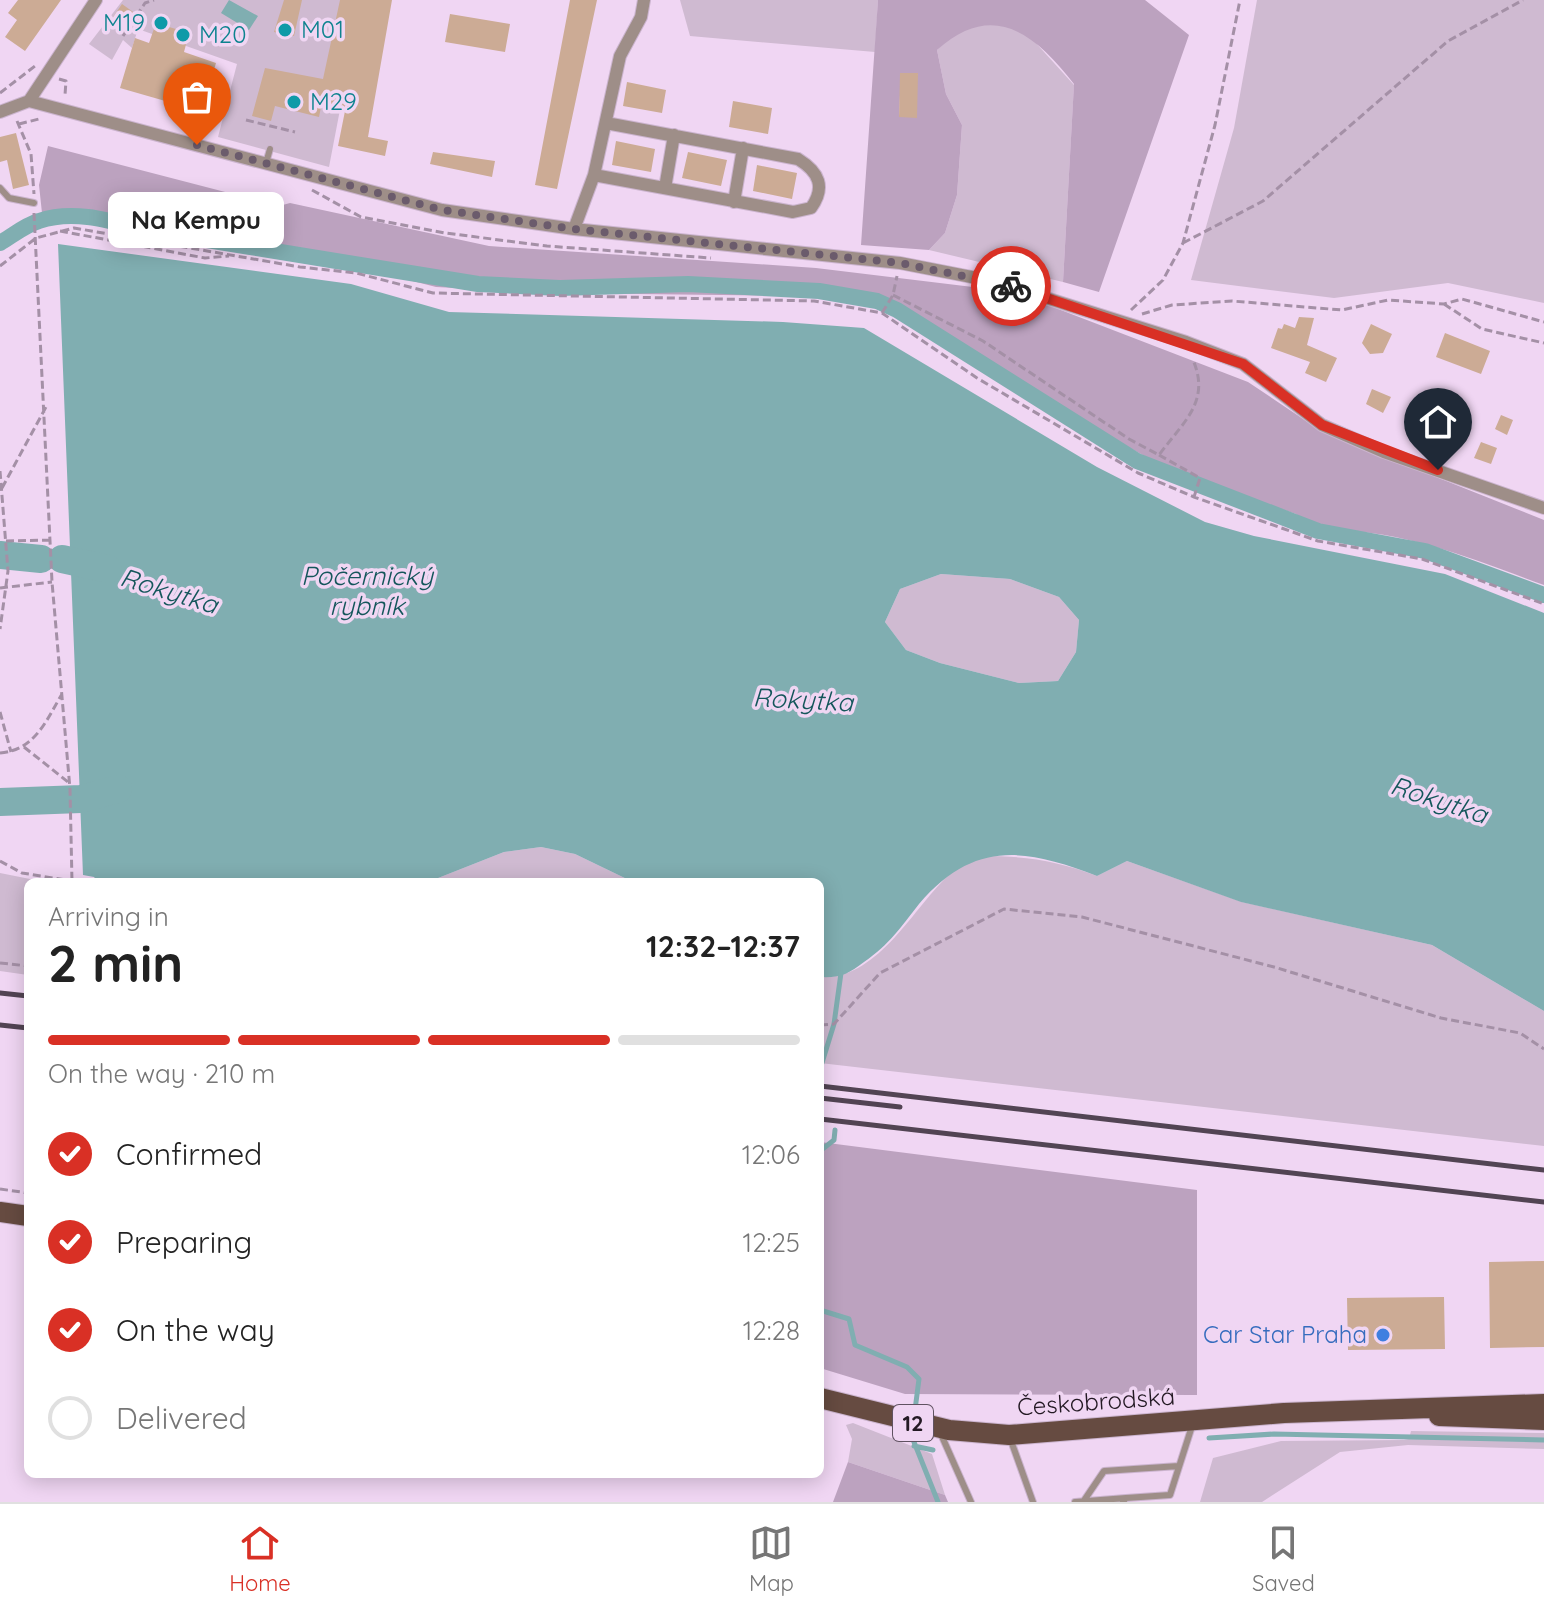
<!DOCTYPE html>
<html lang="en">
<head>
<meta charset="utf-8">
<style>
	:root { --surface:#fff; --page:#f6f6f6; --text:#222; --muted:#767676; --line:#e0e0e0; --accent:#d93025 }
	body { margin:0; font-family:Quicksand,sans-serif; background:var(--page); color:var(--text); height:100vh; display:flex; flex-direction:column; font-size:30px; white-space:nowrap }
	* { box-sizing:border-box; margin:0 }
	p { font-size:26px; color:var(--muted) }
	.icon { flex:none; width:44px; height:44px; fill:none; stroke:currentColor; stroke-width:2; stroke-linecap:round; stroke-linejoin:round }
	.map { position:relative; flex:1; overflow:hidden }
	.side { position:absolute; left:24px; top:878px; width:800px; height:600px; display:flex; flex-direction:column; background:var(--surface); border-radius:12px; box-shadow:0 4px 20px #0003 }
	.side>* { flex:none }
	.pin { position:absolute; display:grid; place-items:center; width:68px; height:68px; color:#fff; margin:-82px -34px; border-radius:50% 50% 50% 0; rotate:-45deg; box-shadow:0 0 8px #0007 }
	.pin .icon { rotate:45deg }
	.courier { position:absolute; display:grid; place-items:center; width:80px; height:80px; margin:-40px; border:6px solid #d93025; border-radius:50%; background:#fff; color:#222; box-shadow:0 2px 10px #0007 }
	.bubble { position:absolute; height:56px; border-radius:12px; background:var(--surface); box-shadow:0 4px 20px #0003; font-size:26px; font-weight:700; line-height:56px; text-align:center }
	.head em { font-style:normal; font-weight:700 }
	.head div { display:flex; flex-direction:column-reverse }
	.head { display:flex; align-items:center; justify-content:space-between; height:136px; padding:0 24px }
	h1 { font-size:52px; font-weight:700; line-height:60px }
	.bar { display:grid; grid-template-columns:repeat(4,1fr); gap:12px 8px; align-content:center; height:96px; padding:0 24px }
	.bar i { height:10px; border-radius:6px; background:var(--line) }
	.bar .current { background:var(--accent) }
	.bar p { grid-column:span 4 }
	ol { padding:0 24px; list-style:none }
	li { display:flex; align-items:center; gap:24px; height:88px }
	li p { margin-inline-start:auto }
	li .icon { padding:8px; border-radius:50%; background:var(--accent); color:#fff; stroke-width:4 }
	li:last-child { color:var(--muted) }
	li i { width:44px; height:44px; border:4px solid var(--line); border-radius:50% }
	.tabs { display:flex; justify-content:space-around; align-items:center; height:112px; border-top:2px solid var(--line); background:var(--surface); font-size:22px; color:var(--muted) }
	.tabs a { display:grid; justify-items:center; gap:4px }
	.tabs .current { color:var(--accent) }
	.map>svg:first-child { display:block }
	.green { fill:#cfbad1 }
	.forest { fill:#bca2bf; fill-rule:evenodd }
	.water { fill:#80aeb1; fill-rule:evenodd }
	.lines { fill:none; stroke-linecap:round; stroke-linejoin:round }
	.stream { stroke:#80aeb1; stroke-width:5 }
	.canal { stroke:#80aeb1; stroke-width:16 }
	.river { stroke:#80aeb1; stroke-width:28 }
	.building { fill:#ccab95 }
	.service-casing { stroke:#cbb4ce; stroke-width:8 }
	.minor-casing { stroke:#cbb4ce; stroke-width:14 }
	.primary-casing { stroke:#cbb4ce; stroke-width:22 }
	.path { stroke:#a490a6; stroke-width:3; stroke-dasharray:8 4; stroke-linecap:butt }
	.service { stroke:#9e8e88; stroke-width:6 }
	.minor { stroke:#9e8e88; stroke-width:12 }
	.primary { stroke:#664b41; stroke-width:20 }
	.rail { stroke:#524453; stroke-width:5 }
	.done { stroke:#6b5b6c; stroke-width:8; stroke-dasharray:0 14.4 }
	.route { stroke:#d93025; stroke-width:10 }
	.culture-dot { fill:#0f9aa8; stroke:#f0d6f3; stroke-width:3 }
	.shop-dot { fill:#3f7fe0; stroke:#f0d6f3; stroke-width:3 }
	.labels { text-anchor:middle; stroke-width:7; stroke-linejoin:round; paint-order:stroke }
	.shield { fill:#f0d6f3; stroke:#605261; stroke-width:2 }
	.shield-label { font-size:22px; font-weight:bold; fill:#231923 }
	.culture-label { font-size:24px; fill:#0d838f; stroke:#f0d6f3; text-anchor:start }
	.shop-label { font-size:24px; fill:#366cbe; stroke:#f0d6f3; text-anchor:end }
	.street-label { font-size:24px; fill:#231923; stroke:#f0d6f3 }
	.water-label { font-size:26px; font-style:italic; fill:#14565b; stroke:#f0d6f3 }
</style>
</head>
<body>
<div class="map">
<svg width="1544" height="1502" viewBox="0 0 1544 1502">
	<rect width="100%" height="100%" fill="#f0d6f3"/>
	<path class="green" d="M123 0H361L329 167 218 137 237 64 138 29 132 48 123 40 112 60 89 44Z
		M680 0H878L875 52 690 36Z
		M1257 0H1544V303L1448 283 1334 298 1191 280 1234 128Z
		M996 18 1025 31 1074 85 1063 282 929 250 945 233 957 195 962 125 946 94 937 50 957 29Z
		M941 574 1010 579 1059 597 1079 620 1076 652 1058 681 1019 683 940 663 906 650 885 622 900 589Z
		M541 847 575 854 633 882H428L504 852Z
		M984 856C1026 856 1059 861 1097 876L1127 861 1242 902 1432 945 1544 1011V1146L820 1063V977C879 980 912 908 951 873 960 865 973 861 984 856Z
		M0 873 45 882H28V975L0 971Z
		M853 1423 932 1454 945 1495 848 1462 852 1439 846 1425Z
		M1411 1431 1544 1433V1449L1408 1445 1340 1452 1262 1502H1200L1213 1458 1281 1441 1404 1440 1409 1439Z"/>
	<path class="forest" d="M878 0H1145L1189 35 1099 292 1063 282 1074 84C1034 33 993 0 937 50L946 94 962 125 957 195 945 233 929 250 861 245ZM901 73 918 74 899 117Z
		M48 146 279 206 290 203 489 246 816 268 1014 292 1248 382 1321 431 1544 520V585C1472 559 1396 526 1318 531L1296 514 1177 474 1020 387 922 326 878 305 815 296 553 293 436 287 272 245 94 213 49 216 42 213 39 185Z
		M820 1142 1197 1190V1395L905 1394 820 1368Z
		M848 1462 945 1495 948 1502H833Z"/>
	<path class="water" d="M229 0 258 16 249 30 221 13Z
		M58 244 351 284 449 312 783 322 864 328 1097 467 1205 522 1254 536 1445 574 1544 613V1011L1432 945 1241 902 1127 861 1097 876C1025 848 974 840 919 904 900 928 890 944 864 962 848 974 841 978 820 977V882H633L575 854 541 847 504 852 428 882H98L94 877 83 875ZM941 574 1010 579 1059 597 1079 620 1076 652 1058 681 1019 683 940 663 906 650 885 622 900 589Z"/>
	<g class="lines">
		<path class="stream" d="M821 1066 834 1024 841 973
			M820 1151 834 1140 835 1130
			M820 1310 849 1319 855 1345 907 1367 919 1379 915 1410
			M912 1437 938 1502
			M1209 1438 1274 1434 1544 1440
			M914 1446 933 1450"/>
		<path class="canal" d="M0 243C12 236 25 225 39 221 74 209 111 221 145 230L478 284 560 288 688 284 819 291 877 301 897 310 1137 461 1318 531 1425 551 1544 595"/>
		<path class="river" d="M0 555 41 559
			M62 559 108 569
			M0 802 81 799 118 789"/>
	</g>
	<path class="building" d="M18 0H61L25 51 5 37 17 20 8 13Z
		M284 0H302L294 36 274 32Z
		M340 0H392L368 137 388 141 385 156 338 146 345 111 321 107 319 117 275 106 271 121 252 116 265 68 323 79Z
		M570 0H597L557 189 535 185Z
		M122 4 136 14 124 32 109 23Z
		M450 14 510 24 505 52 445 42Z
		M156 23 189 33 184 52 216 63 211 80 216 81 207 113 120 88 135 38 149 43Z
		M900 73H918L917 118 899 117Z
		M627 82 666 90 662 113 623 106Z
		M733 101 772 108 768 134 729 127Z
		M16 133 29 185 13 189 7 160 0 162V137Z
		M616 141 655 149 651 172 612 165Z
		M433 152 495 161 492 177 430 164Z
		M688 152 727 160 721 186 682 178Z
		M757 165 797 173 792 199 753 191Z
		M1299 317 1314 318 1307 345 1337 358 1326 382 1305 373 1310 362 1271 348 1278 328 1282 329 1284 324 1295 328Z
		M1371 324 1392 334 1383 353 1370 354 1362 343Z
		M1445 333 1490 351 1481 374 1436 357Z
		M1372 389 1391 397 1383 413 1366 404Z
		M1437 402 1461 412 1460 417 1463 418 1456 437 1430 427Z
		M1501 415 1513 420 1507 435 1495 429Z
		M1481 442 1497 448 1491 464 1474 458Z
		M1544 1261V1347L1490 1348 1489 1262Z
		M1444 1297 1445 1349 1348 1350 1347 1298Z"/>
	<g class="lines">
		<g class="service-casing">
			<path id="service" d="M266 163 270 149
				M0 188 9 198 34 203
				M940 1432 971 1502
				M1010 1438 1033 1502
				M1075 1502 1126 1498
				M1083 1502 1104 1471 1179 1466
				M1123 1502 1126 1498 1170 1495 1193 1423"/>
		</g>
		<g class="minor-casing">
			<path id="minor" d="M29 101 442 210 574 229 900 263 992 281 1186 342 1243 364 1322 425 1384 452 1544 508
				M0 112 29 101 96 0
				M594 175 793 212 811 208C826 187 819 172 798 159L606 123
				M665 188 674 135
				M734 202 743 148
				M574 229 594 175 620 56 641 17 644 0"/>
		</g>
		<g class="primary-casing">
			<path id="primary" d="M0 1212 28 1216
				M820 1398 949 1430 1009 1435 1284 1413 1544 1404
				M1439 1416 1544 1420"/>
		</g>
		<path class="path" d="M123 36 145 3 154 0
			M59 79 66 81 65 95
			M0 93 35 66
			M246 120 295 132
			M17 121 31 154 34 194
			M19 124 39 119
			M312 190 361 217 445 233 547 246 711 258
			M34 213 52 582 70 789 72 882
			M60 231 205 258 229 256
			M1183 243 1263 201 1448 41 1523 0
			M0 266 36 238 74 228 300 267 356 273 433 293 814 301 882 313 977 378 1138 473 1194 497 1318 541 1422 559 1544 604
			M893 295 983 341 1129 439 1159 455C1183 422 1211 402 1193 360
			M1444 304 1482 329 1544 343
			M1131 310 1163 280 1183 243 1215 125 1240 0
			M882 313 893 295 897 276
			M1142 314 1172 305 1232 301 1342 310 1388 300 1444 304 1462 299 1544 322
			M1159 455 1200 478 1194 497
			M0 471 8 571 0 629
			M2 488 46 407
			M6 541 50 540
			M0 588 52 582
			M0 712 11 752
			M24 747 68 782
			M0 753C35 750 46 721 62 694
			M0 861 22 873 72 881
			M0 963 28 966
			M820 1025 834 1024 880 973 1004 909 1082 917 1274 967 1441 1018 1520 1033 1544 1049
			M0 1189 28 1193"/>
		<use href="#service" class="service"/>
		<use href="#minor" class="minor"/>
		<use href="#primary" class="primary"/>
		<path class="rail" d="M0 993 28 996
			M0 1025 28 1028
			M820 1086 1544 1170
			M820 1098 900 1107
			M820 1119 1544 1202"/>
	</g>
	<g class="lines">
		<path class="done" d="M197 145 442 210 574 229 900 263 1011 286"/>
		<path class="route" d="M1011 286 1243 364 1322 425 1438 470"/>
	</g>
	<g class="culture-dot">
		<circle cx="161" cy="23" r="8"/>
		<circle cx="285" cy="30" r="8"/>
		<circle cx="183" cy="35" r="8"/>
		<circle cx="294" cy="102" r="8"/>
	</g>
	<circle class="shop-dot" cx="1383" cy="1335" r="8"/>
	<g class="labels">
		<rect class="shield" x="893" y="1405" width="40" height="36" rx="6"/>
		<g class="shield-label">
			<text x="913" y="1431">12</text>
		</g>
		<g class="culture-label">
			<text x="145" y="31" text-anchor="end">M19</text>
			<text x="301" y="38">M01</text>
			<text x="199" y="43">M20</text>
			<text x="310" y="110">M29</text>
		</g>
		<g class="shop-label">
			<text x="1367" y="1343">Car Star Praha</text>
		</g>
		<g class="street-label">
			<text transform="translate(1096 1402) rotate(-4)" y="8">Českobrodská</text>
		</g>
		<g class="water-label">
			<text x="367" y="585">Počernický<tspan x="367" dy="30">rybník</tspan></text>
			<text transform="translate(169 591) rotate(17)" y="9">Rokytka</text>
			<text transform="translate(803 700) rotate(3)" y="9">Rokytka</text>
			<text transform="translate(1439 800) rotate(18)" y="9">Rokytka</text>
		</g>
	</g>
</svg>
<div class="pin" style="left:197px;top:145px;background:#ea580c"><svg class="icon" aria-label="bag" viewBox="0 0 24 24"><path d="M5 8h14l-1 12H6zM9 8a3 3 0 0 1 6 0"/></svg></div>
<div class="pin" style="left:1438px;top:470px;background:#1f2937"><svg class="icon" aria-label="home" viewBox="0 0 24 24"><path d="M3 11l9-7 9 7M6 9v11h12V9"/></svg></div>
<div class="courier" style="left:1011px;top:286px"><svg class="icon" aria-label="bike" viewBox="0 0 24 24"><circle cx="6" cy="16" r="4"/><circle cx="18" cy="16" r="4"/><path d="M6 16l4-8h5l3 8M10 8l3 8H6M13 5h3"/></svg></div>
<div class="bubble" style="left:108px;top:192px;width:176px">Na Kempu</div>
<section class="side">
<div class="head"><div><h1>2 min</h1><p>Arriving in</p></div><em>12:32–12:37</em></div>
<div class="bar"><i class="current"></i><i class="current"></i><i class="current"></i><i></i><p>On the way · 210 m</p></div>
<ol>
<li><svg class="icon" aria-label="check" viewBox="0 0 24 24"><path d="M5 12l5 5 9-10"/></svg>Confirmed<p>12:06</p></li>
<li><svg class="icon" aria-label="check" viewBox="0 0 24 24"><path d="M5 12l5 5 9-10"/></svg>Preparing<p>12:25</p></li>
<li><svg class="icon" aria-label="check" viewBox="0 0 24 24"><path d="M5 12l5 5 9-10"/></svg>On the way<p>12:28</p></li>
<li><i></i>Delivered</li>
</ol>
</section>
</div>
<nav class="tabs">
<a class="current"><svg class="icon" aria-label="home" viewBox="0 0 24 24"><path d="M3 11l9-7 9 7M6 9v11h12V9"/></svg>Home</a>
<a><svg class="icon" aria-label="map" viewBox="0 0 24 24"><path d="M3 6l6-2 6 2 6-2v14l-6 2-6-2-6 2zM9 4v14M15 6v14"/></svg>Map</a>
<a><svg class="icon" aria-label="saved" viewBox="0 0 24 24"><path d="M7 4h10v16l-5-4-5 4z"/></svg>Saved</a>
</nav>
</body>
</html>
